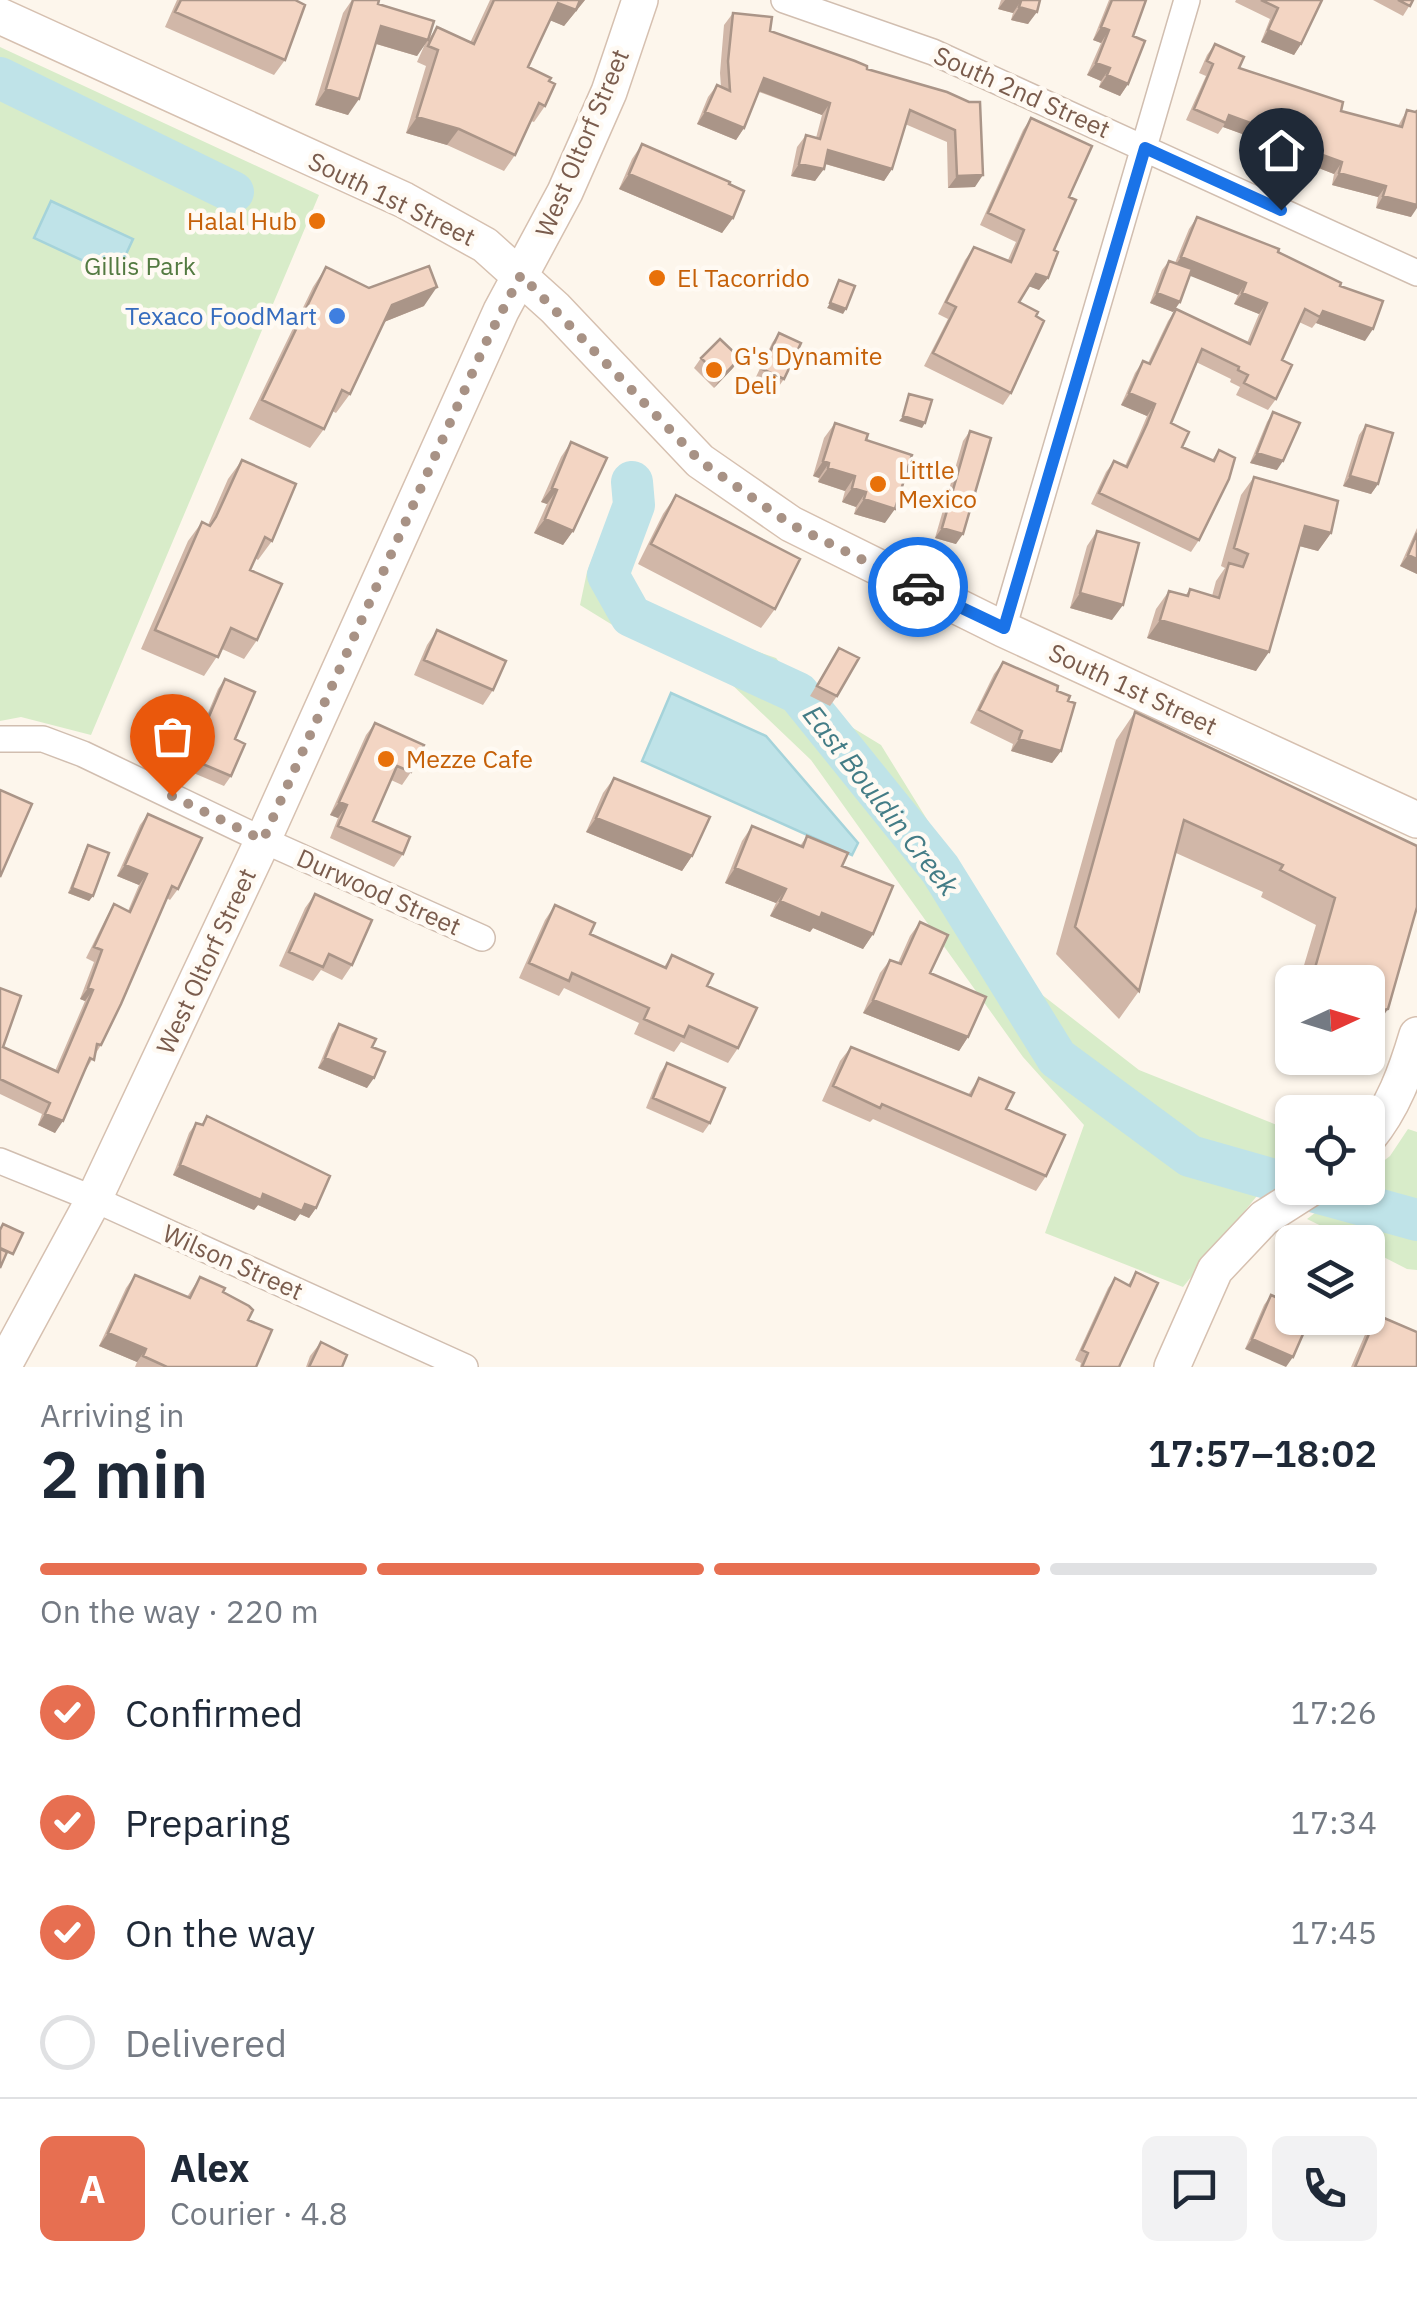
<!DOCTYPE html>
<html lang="en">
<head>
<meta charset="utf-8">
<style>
	:root { --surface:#fff; --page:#f2f2f3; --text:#1f2937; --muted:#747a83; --line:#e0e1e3; --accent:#e76f51 }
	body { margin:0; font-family:"IBM Plex Sans",sans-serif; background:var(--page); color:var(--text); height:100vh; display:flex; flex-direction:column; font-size:38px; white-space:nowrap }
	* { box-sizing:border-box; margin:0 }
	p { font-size:32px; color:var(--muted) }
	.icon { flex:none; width:55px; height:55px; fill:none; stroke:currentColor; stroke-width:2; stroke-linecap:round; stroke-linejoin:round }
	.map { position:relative; height:1367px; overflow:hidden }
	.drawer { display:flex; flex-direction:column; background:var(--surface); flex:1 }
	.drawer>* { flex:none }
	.needle { width:65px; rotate:86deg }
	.buttons { position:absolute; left:1275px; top:965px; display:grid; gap:20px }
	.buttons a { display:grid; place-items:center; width:110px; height:110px; border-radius:15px; background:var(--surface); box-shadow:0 2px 8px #0004; font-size:50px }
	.pin { position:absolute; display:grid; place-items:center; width:85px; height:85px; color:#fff; margin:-102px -42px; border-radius:50% 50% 50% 0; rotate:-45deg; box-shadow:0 0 10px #0007 }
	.pin .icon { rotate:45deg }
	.courier { position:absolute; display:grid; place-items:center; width:100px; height:100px; margin:-50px; border:8px solid #1a73e8; border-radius:50%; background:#fff; color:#222; box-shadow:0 2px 12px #0007 }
	.overview em { font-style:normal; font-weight:600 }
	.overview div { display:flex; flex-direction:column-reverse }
	.overview { display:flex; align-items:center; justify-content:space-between; height:170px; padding:0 40px }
	h1 { font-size:65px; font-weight:600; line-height:75px }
	.bar { display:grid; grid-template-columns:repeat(4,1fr); gap:15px 10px; align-content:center; height:120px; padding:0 40px }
	.bar i { height:12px; border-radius:8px; background:var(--line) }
	.bar .selected { background:var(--accent) }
	.bar p { grid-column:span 4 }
	.line { display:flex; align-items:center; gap:25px; padding:0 40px; border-top:2px solid var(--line) }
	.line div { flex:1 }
	.round { display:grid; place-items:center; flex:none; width:105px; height:105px; border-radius:15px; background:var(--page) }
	ol { padding:0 40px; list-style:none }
	li { display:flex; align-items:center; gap:30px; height:110px }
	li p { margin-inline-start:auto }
	li .icon { padding:10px; border-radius:50%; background:var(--accent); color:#fff; stroke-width:4 }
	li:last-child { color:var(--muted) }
	li i { width:55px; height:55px; border:5px solid var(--line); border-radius:50% }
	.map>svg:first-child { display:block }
	.green { fill:#d8ecc9 }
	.water { fill:#bfe3e8; stroke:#a5d3da; stroke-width:2.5 }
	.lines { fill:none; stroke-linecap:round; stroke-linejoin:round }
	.river { stroke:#bfe3e8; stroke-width:42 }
	.street-casing { stroke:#d1beb0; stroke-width:28 }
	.secondary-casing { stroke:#d6c0b0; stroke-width:38 }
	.street { stroke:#fff; stroke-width:25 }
	.secondary { stroke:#fff; stroke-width:35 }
	.wall { fill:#d1b7a8 }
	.shaded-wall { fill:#aa9588 }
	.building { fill:#f3d5c3; stroke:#aa9588; stroke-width:2.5 }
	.done { stroke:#a89285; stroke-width:10; stroke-dasharray:0 18 }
	.route { stroke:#1a73e8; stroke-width:12 }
	.food-dot { fill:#e8710a; stroke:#fffaf3; stroke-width:4 }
	.shop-dot { fill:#3f7fe0; stroke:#fffaf3; stroke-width:4 }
	.labels { text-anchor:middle; stroke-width:9; stroke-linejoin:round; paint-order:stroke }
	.street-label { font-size:25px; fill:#7a5c4d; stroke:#fffaf3 }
	.food-label { font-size:25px; fill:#c56008; stroke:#fffaf3; text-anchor:start }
	.park-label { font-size:25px; fill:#537a41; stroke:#fffaf3 }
	.shop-label { font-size:25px; fill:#366cbe; stroke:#fffaf3; text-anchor:end }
	.water-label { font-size:28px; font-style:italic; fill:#437c86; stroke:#fffaf3 }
</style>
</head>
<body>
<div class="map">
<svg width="1417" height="1367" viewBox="0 0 1417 1367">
	<rect width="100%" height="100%" fill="#fdf6ec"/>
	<path class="green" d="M0 47 319 195 91 735 21 717 0 721Z
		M620 487 636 518C625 553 608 581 638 610L776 658 812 703 881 745 1009 952 1041 994 1139 1070 1292 1131V1171L1265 1186 1183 1287 1045 1233 1084 1125 1023 1057 811 760 726 679 619 629 580 605 587 572Z
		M1408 1129 1417 1132V1270L1407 1269 1368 1249V1242H1354L1307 1219 1348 1188H1368V1173L1390 1156Z"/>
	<path class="water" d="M51 201 133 239 116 276 34 238Z
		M671 693 766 736 858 843 852 855 642 761Z"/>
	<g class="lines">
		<path class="river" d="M0 78 233 192
			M632 482 634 505 608 575 631 616 798 693 940 869 1057 1058 1190 1156 1292 1185
			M1301 1188 1417 1220"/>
		<g class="street-casing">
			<path id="street" d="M784 0 933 52 1417 273
				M1003 629 1187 0
				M0 739H43L83 754 263 840 482 938
				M0 1161 94 1199 465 1367"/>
		</g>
		<g class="secondary-casing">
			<path id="secondary" d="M0 16 404 200 485 245 555 308 700 461 791 524 1003 629 1417 820
				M1368 1138C1393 1108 1406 1072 1417 1035
				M3 1367 94 1199 263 840 501 311 565 192 609 92 640 0
				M1172 1367 1215 1270 1264 1218 1311 1188"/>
		</g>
		<use href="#street" class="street"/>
		<use href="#secondary" class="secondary"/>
	</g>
	<path class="wall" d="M177 0H295L285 60 274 75 165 27Z
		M352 0H379L378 4 428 40 437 27 470 43 490 0H585L564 26 550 20 528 67 545 106 534 122 531 121 515 155 504 171 447 145 406 133 426 66 417 62 425 44 417 56 376 44 348 115 315 105 343 13Z
		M1001 0H1040L1028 24 1011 20 1013 13 998 9Z
		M1109 0H1146L1133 36 1128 84 1120 96 1099 87 1101 81 1087 75 1101 43 1093 40Z
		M1236 0H1322L1301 44 1294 55 1261 42 1270 19 1235 2Z
		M1373 0H1413L1403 16Z
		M733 13 770 31 867 69 947 92 975 187 948 188 947 142 905 124 892 169 884 181 825 164 815 181 791 176 797 147 806 135 816 138 822 115 759 92 744 128 736 140 697 124 708 97 717 85 721 87 720 73 724 25Z
		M1215 44 1239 68 1341 111 1398 126 1407 110 1411 217 1376 208 1378 197 1332 185 1334 174 1288 156 1289 151 1223 127 1218 134 1186 120 1206 76 1199 73 1207 55Z
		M1031 118 1069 197 1048 278 1039 290 1029 286 1019 302 1011 393 1003 405 924 366 948 319 938 314 965 260 974 247 1008 260 1016 242 980 225 1023 130Z
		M642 144 729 184 733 218 722 233 619 189 632 159Z
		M1197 217 1278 252 1340 286 1365 341 1316 323 1312 328 1299 322 1282 360 1276 399 1268 410 1236 395 1240 387 1230 382 1231 379 1196 362 1171 423 1182 447 1212 460 1219 450 1199 540 1191 552 1091 504 1106 472 1114 461 1125 466 1139 435 1147 416 1121 405 1135 373 1143 361 1148 363 1168 321 1176 309 1247 343 1259 314 1234 304 1238 295 1190 275 1180 302 1173 312 1150 303 1162 270 1169 261 1175 263 1189 229Z
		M326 267 369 288 424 306 384 322 350 394 336 413 332 411 324 429 310 448 249 419 313 287Z
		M779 333 784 379 777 389 755 379 772 343Z
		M701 358H740L733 368 714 388 694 368Z
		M1273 412 1277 470 1250 463 1267 422Z
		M835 423 866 440 885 523 854 514 856 507 842 502 845 491 818 482 819 478 813 476 824 438Z
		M1366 425 1378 484 1371 494 1343 486 1359 435Z
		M970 431 956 544 935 538 963 441Z
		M571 442 573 531 563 545 534 533 547 504 541 502 561 457Z
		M242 460 272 541 258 560 255 558 250 570 257 640 244 659 222 649 204 676 141 649 188 541 202 522 208 525 228 479Z
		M1254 477 1331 533 1318 551 1299 546 1256 671 1147 638 1156 609 1169 591 1185 596 1190 589 1212 596 1216 581 1225 568 1221 566 1241 495Z
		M676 495 775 609 761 628 638 564 663 514Z
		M1417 528V574L1400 566Z
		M1097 531 1112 620 1070 608 1087 546Z
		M437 630 493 690 483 705 414 675 427 645Z
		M839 648 837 696 830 706 810 696Z
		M1003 662 1057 691 1068 701 1061 751 1052 763 1011 751 1013 744 970 723 994 674Z
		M225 679 235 739 231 776 224 786 177 766 179 762 171 758 184 729 190 720 203 725 218 689Z
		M1135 712 1417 846 1369 1037H1368V982H1299L1316 925 1261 897 1263 892 1176 853 1139 991 1119 1019 1056 954 1116 740Z
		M375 723 411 772 402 785 391 780 373 821 403 854 394 867 330 838 338 818 330 815 366 735Z
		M614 778 692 856 682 871 586 832 603 793Z
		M148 814 178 889 170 900 167 898 101 1045 85 1071 55 1133 38 1125 42 1114 0 1094V988L3 1047 55 1071 85 1001 80 999 94 962 86 958 107 916 114 904 128 911 139 885 117 876 140 825Z
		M752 826 800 846 807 836 842 866 873 934 863 949 813 928 810 932 770 916 776 903 725 883 742 841Z
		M88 845 93 896 89 901 68 893 85 850Z
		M315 894 352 965 342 980 321 970 313 981 279 966 305 908Z
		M555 905 590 934 664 967 672 955 707 986 738 1048 728 1063 681 1042 674 1052 634 1034 639 1023 564 988 559 996 519 978 545 920Z
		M920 922 930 973 968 1037 959 1051 863 1013 880 973 890 960 898 963 910 936Z
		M1292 1007V1056L1277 1060Z
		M339 1024 372 1047 367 1088 318 1068 332 1034Z
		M851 1047 968 1095 979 1078 1006 1109 1046 1176 1036 1191 873 1119 870 1122 822 1101 840 1061Z
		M667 1063 710 1123 703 1133 646 1108 660 1073Z
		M207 1116 316 1208 309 1218 300 1214 295 1221 258 1205 254 1210 173 1175 189 1133 196 1123 201 1125Z
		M1136 1272 1119 1367H1080L1081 1363 1075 1360 1108 1288 1115 1278 1128 1285Z
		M135 1275 187 1297 200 1277 223 1292 248 1320 256 1367H135L137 1362 99 1346 126 1288Z
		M1271 1295 1292 1304 1245 1349 1264 1305Z
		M1377 1315 1417 1367H1351L1367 1330Z
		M321 1342 342 1367H306L310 1356Z"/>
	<path class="shaded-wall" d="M578 0H585L564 26 547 19 558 3Z
		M1005 0H1018L1021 1 1013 13 998 9Z
		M1019 7 1037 12 1028 24 1011 20Z
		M381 26 428 40 417 56 370 42Z
		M1101 27 1109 30 1101 43 1093 40Z
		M1268 30 1301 44 1294 55 1261 42Z
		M1096 63 1110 68 1101 81 1087 75Z
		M1107 75 1128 84 1120 96 1099 87Z
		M764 78 830 103 822 115 756 90Z
		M326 89 359 99 348 115 315 105Z
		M705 112 744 128 736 140 697 124Z
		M1229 115 1297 140 1289 151 1223 127Z
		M417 117 459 129 447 145 406 133Z
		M1295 145 1342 162 1334 174 1288 156Z
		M828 150 892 169 884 181 819 162Z
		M799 164 824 169 815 181 791 176Z
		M1339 173 1386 186 1378 197 1332 185Z
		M629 174 733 218 722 233 619 189Z
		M983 175 975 187 948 188 957 176Z
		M1383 196 1417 205V208L1411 217 1376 208Z
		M1181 257 1246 283 1238 295 1173 269Z
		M1036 274 1048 278 1039 290 1028 286Z
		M437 287 424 306 379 324 392 305Z
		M1157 293 1180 302 1173 312 1150 303Z
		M1242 293 1267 303 1259 314 1234 304Z
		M830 303 846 309 843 314 827 308Z
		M1323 311 1373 329 1365 341 1316 323Z
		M740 358 733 368 714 388 721 378Z
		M1129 393 1155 404 1147 416 1121 405Z
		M903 416 925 423 922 428 899 421Z
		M1257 453 1283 461 1277 470 1250 463Z
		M823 461 829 463 819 478 813 476Z
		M828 468 855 476 845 491 818 482Z
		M1350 476 1378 484 1371 494 1343 486Z
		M552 488 557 490 547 504 541 502Z
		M852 488 866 492 856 507 842 502Z
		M864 499 895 509 885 523 854 514Z
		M545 519 573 531 563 545 534 533Z
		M1305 526 1331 533 1318 551 1292 544Z
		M942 528 963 534 956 544 935 538Z
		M1408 555 1417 559V574L1400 566Z
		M1080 593 1123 605 1112 620 1070 608Z
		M1160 620 1269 652 1256 671 1147 638Z
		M1019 739 1061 751 1052 763 1011 751Z
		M178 748 186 752 179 762 171 758Z
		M339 802 347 805 338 818 330 815Z
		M596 818 692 856 682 871 586 832Z
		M125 865 147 874 139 885 117 876Z
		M735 868 786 889 776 903 725 883Z
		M72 888 93 896 89 901 68 893Z
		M780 901 822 913 873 934 863 949 813 928 810 932 770 916Z
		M88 988 93 990 85 1001 80 999Z
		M873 1000 968 1037 959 1051 863 1013Z
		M1388 1009 1369 1037H1368V1014Z
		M1292 1038V1056L1277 1060Z
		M325 1058 374 1078 367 1088 318 1068Z
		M45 1114 63 1121 55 1133 38 1125Z
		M180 1165 263 1194 305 1204 316 1208 309 1218 300 1214 295 1221 258 1205 254 1210 173 1175Z
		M108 1333 146 1349 137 1362 99 1346Z
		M1252 1339 1293 1357 1286 1367 1245 1349Z"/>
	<path class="building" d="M181 0H295L305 5 285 60 175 12Z
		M353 0H379L378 4 434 21 428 40 381 26 359 99 326 89Z
		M494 0H580L576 10 558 3 528 67 551 78 549 81 555 84 545 106 539 103 515 155 459 129 417 117 438 50 428 46 437 27 474 44Z
		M1018 0H1040L1037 12 1019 7 1021 1Z
		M1112 0H1146L1133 36 1145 41 1128 84 1107 75 1110 68 1096 63 1109 30 1101 27Z
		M1261 0H1322L1301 44 1268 30 1278 8Z
		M1398 0H1413L1410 6Z
		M733 13 772 17 770 31 855 61 867 66V69L947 92 969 102H980L983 175 957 176 955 130 910 110 892 169 828 150 824 169 799 164 806 135 820 139 830 103 764 78 744 128 705 112 717 85 730 91 728 61Z
		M1215 44 1244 57 1239 68 1343 102 1341 111 1402 127 1407 110 1415 112 1417 111V205L1383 196 1386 186 1339 173 1342 162 1295 145 1297 140 1229 115 1226 123 1194 109 1213 64 1207 61Z
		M1031 118 1092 146 1069 197 1076 200 1054 250 1058 252 1048 278 1036 274 1019 302 1038 312 1036 316 1044 321 1011 393 933 353 956 307 946 302 974 247 1011 262 1024 230 988 213Z
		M642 144 730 182 729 184 744 191 733 218 629 174Z
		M1197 217 1279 249 1278 252 1341 283 1340 286 1383 301 1373 329 1323 311 1320 317 1305 309 1282 360 1292 365 1276 399 1244 383 1248 375 1238 370 1239 367 1202 349 1171 423 1189 432 1182 447 1214 461 1219 450 1235 458 1229 479 1199 540 1099 493 1114 461 1127 467 1147 424 1155 404 1129 393 1143 361 1150 364 1176 309 1250 344 1267 303 1242 293 1246 283 1181 257Z
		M1169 261 1192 269 1180 302 1157 293Z
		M429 266 437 287 392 305 350 394 342 390 324 429 262 400 326 267 369 288Z
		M839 280 855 286 846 309 830 303Z
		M779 333 801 343 784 379 762 369Z
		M720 339 740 358 721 378 701 358Z
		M909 394 932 400 925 423 903 416Z
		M1273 412 1300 423 1283 461 1257 453Z
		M835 423 868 434 866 440 912 455 895 509 864 499 866 492 852 488 855 476 828 468 829 463 823 461Z
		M1366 425 1393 433 1378 484 1350 476Z
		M970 431 991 438 963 534 942 528Z
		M571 442 607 458 573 531 545 519 557 490 552 488Z
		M242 460 296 484 272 541 265 537 250 570 282 584 257 640 231 628 218 657 155 630 202 522 210 526 216 517Z
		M1254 477 1338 501 1331 533 1305 526 1269 652 1160 620 1169 591 1188 596 1190 589 1219 598 1229 563 1243 567 1248 554 1234 548Z
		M676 495 800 559 775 609 651 544Z
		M1097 531 1139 543 1123 605 1080 593Z
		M1417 533V559L1408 555Z
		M437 630 506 661 493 690 424 660Z
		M839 648 859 658 837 696 817 686Z
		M1003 662 1058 686 1057 691 1070 696 1068 701 1075 703 1061 751 1019 739 1022 731 979 710Z
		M225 679 255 692 235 739 245 744 231 776 184 756 186 752 178 748 190 720 205 726Z
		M1135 712 1417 846V907L1388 1009 1368 1014V982H1311L1335 898 1280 870 1283 865 1184 820 1139 991 1075 927Z
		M375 723 424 745 411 772 397 766 373 821 410 837 403 854 338 826 347 805 339 802Z
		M614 778 710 817 692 856 596 818Z
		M0 790 32 804 0 877Z
		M148 814 202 838 178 889 172 886 121 1004 101 1045 97 1044 94 1060 90 1058 63 1121 45 1114 50 1103 0 1079V988L21 996 3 1047 58 1072 93 990 88 988 102 950 94 947 114 904 130 912 147 874 125 865Z
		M752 826 803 847 807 836 848 853 842 866 893 886 873 934 822 913 820 918 780 901 786 889 735 868Z
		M88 845 109 853 93 896 72 888Z
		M315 894 372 920 352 965 329 954 323 967 289 952Z
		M555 905 595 923 590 934 666 968 672 955 713 974 707 986 757 1008 738 1048 689 1026 684 1037 644 1019 649 1008 572 973 569 981 529 963Z
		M920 922 948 935 930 973 986 997 968 1037 873 1000 890 960 901 964Z
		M339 1024 376 1039 372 1047 385 1052 374 1078 325 1058Z
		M851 1047 971 1096 979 1078 1014 1093 1006 1109 1065 1135 1046 1176 882 1104 880 1108 833 1086Z
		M667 1063 725 1088 710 1123 653 1098Z
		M207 1116 330 1176 316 1208 305 1204 302 1211 263 1194 261 1200 180 1165 196 1123 203 1125Z
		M3 1224 23 1233 13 1254 0 1248V1230Z
		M0 1249 7 1252 0 1268Z
		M1136 1272 1158 1283 1119 1367H1082L1088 1353 1082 1350 1115 1278 1130 1286Z
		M135 1275 190 1298 200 1277 225 1288 223 1292 249 1306 253 1310 248 1320 272 1330 256 1367H167L143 1356 146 1349 108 1333Z
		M1271 1295 1292 1304V1318H1310L1293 1357 1252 1339Z
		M1377 1315 1417 1332V1367H1355Z
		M321 1342 347 1355 342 1367H309Z"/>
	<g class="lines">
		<path class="done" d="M172 796 263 840 488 338 521 275 700 461 790 524 918 587"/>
		<path class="route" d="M918 587 1004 628 1145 148 1281 210"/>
	</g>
	<g class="food-dot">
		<circle cx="317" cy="221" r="10"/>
		<circle cx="657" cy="278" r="10"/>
		<circle cx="714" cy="370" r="10"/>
		<circle cx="878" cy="484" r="10"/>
		<circle cx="386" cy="759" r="10"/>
	</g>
	<circle class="shop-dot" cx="337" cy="316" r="10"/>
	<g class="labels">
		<g class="street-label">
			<text transform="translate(1022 92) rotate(24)" y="9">South 2nd Street</text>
			<text transform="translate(582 143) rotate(-67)" y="9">West Oltorf Street</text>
			<text transform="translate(392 199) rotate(26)" y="9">South 1st Street</text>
			<text transform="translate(1133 689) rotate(25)" y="9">South 1st Street</text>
			<text transform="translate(379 892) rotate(24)" y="9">Durwood Street</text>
			<text transform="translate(206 961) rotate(-65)" y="9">West Oltorf Street</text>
			<text transform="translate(233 1262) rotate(24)" y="9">Wilson Street</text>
		</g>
		<g class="food-label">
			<text x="297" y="230" text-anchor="end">Halal Hub</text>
			<text x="677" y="287">El Tacorrido</text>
			<text x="734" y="365">G's Dynamite<tspan x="734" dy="29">Deli</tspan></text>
			<text x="898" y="479">Little<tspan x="898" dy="29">Mexico</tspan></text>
			<text x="406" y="768">Mezze Cafe</text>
		</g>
		<g class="park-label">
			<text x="140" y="275">Gillis Park</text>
		</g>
		<g class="shop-label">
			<text x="317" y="325">Texaco FoodMart</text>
		</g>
		<g class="water-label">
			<text transform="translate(881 800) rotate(52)" y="10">East Bouldin Creek</text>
		</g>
	</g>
</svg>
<div class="buttons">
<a><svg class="needle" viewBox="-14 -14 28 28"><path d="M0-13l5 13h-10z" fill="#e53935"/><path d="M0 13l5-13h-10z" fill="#747a83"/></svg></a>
<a><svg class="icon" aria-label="locate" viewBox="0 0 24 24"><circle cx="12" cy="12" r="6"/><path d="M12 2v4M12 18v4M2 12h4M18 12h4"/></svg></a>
<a><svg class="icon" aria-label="layers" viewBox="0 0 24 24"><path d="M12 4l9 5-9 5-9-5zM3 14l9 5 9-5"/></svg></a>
</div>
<div class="pin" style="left:172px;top:796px;background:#ea580c"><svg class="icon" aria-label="bag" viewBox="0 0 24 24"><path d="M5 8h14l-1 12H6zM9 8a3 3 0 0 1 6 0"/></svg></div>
<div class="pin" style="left:1281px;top:210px;background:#1f2937"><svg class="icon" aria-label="home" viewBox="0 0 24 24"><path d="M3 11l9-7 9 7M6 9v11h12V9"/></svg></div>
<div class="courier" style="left:918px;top:587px"><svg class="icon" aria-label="car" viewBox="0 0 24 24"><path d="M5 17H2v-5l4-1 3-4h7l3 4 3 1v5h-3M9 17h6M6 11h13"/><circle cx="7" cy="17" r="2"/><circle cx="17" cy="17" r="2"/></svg></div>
</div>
<section class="drawer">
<div class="overview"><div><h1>2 min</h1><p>Arriving in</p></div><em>17:57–18:02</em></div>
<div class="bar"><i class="selected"></i><i class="selected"></i><i class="selected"></i><i></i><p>On the way · 220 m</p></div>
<ol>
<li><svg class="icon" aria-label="check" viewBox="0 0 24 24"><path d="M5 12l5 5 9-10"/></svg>Confirmed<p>17:26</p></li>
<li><svg class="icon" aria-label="check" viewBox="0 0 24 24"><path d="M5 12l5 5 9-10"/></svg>Preparing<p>17:34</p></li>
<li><svg class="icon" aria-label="check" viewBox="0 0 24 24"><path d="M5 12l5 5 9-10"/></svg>On the way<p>17:45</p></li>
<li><i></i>Delivered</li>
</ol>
<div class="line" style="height:180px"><b class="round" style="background:var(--accent);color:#fff">A</b><div><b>Alex</b><p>Courier · 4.8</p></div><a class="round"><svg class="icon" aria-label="chat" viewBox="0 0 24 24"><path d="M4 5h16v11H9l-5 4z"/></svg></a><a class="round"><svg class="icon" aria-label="phone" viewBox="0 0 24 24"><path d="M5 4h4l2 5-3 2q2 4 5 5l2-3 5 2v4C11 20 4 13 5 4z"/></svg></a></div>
</section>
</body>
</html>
